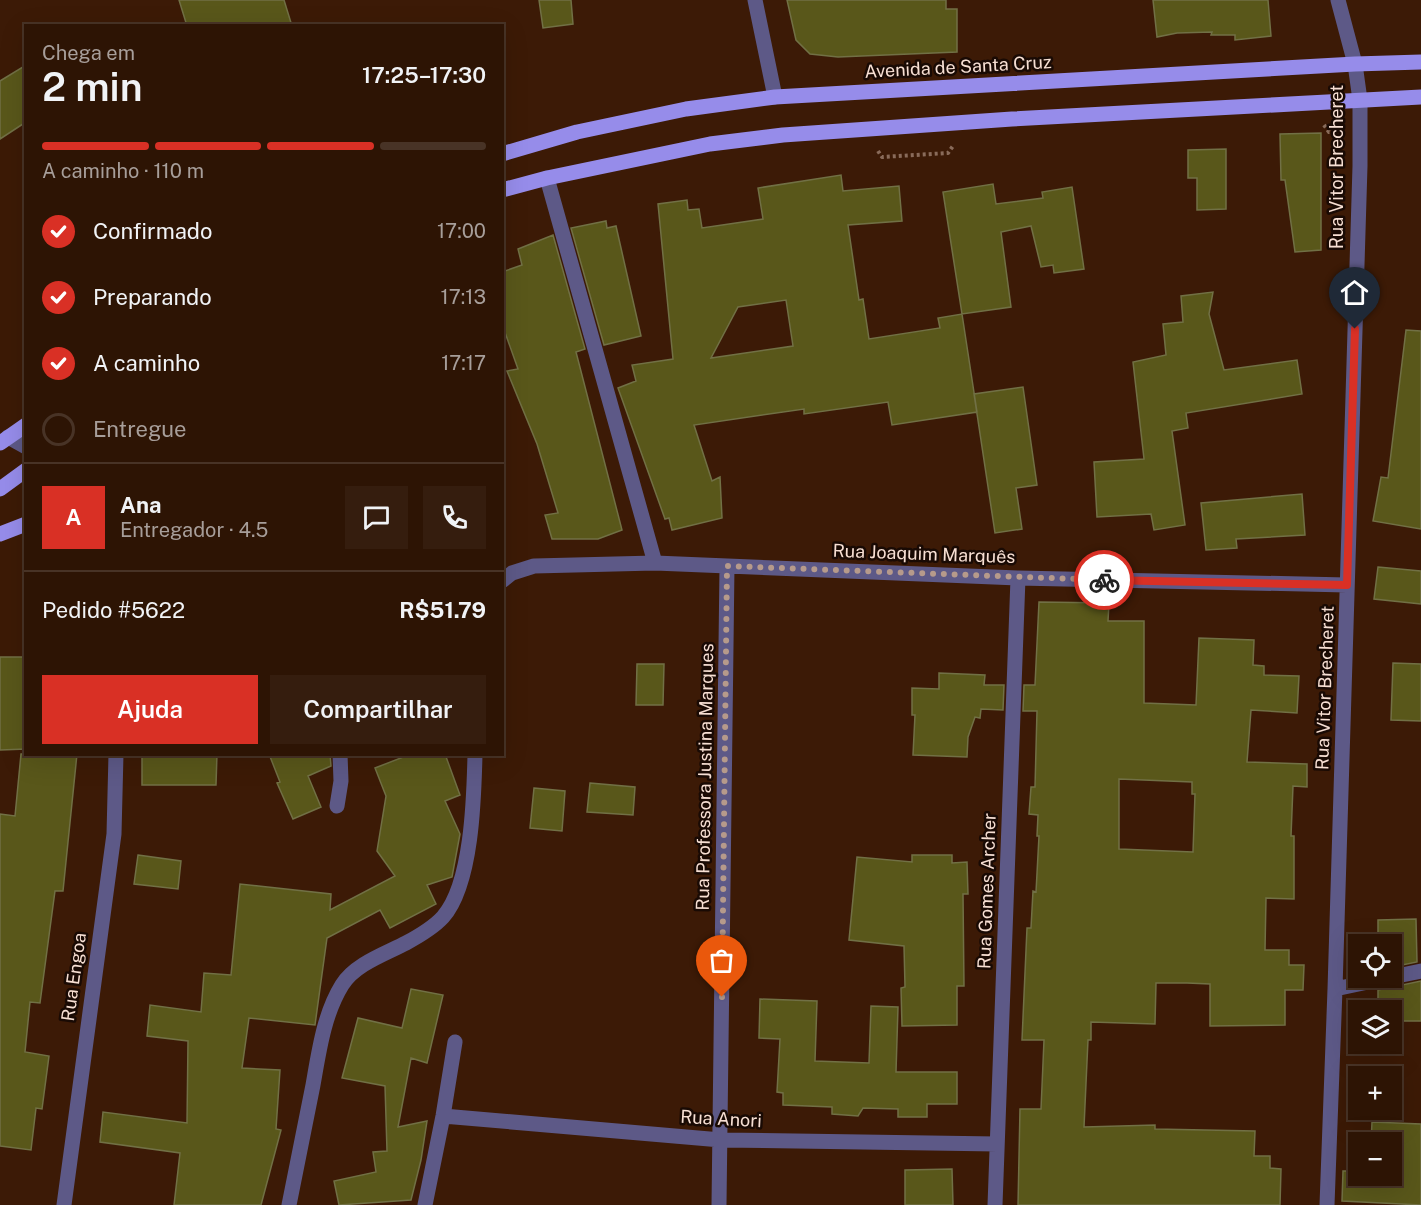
<!DOCTYPE html>
<html lang="pt">
<head>
<meta charset="utf-8">
<style>
	:root { --surface:#2d1404; --page:#351d0e; --text:#f1f3f6; --muted:#a79e9a; --line:#483326; --accent:#d93025 }
	body { margin:0; font-family:"Public Sans",sans-serif; background:var(--page); color:var(--text); height:100vh; display:flex; flex-direction:column; font-size:22px; white-space:nowrap }
	* { box-sizing:border-box; margin:0 }
	p { font-size:20px; color:var(--muted) }
	.icon { flex:none; width:33px; height:33px; fill:none; stroke:currentColor; stroke-width:2; stroke-linecap:round; stroke-linejoin:round }
	.map { position:relative; flex:1; overflow:hidden }
	.side { position:absolute; left:24px; top:24px; width:480px; height:732px; display:flex; flex-direction:column; background:var(--surface); border-radius:0px; box-shadow:0 6px 24px #0002,0 0 0 2px var(--line) }
	.side>* { flex:none }
	.controls { position:absolute; left:1348px; top:934px; display:grid; gap:12px }
	.controls a { display:grid; place-items:center; width:54px; height:54px; border-radius:0px; background:var(--surface); box-shadow:0 6px 24px #0002,0 0 0 2px var(--line); font-size:30px }
	.pin { position:absolute; display:grid; place-items:center; width:51px; height:51px; color:#fff; margin:-62px -26px; border-radius:50% 50% 50% 0; rotate:-45deg; box-shadow:0 0 6px #0007 }
	.pin .icon { rotate:45deg }
	.courier { position:absolute; display:grid; place-items:center; width:60px; height:60px; margin:-30px; border:4px solid #d93025; border-radius:50%; background:#fff; color:#222; box-shadow:0 2px 8px #0007 }
	.headline em { font-style:normal; font-weight:600 }
	.headline div { display:flex; flex-direction:column-reverse }
	.headline { display:flex; align-items:center; justify-content:space-between; height:102px; padding:0 18px }
	h1 { font-size:39px; font-weight:600; line-height:45px }
	.bar { display:grid; grid-template-columns:repeat(4,1fr); gap:9px 6px; align-content:center; height:72px; padding:0 18px }
	.bar i { height:8px; border-radius:4px; background:var(--line) }
	.bar .on { background:var(--accent) }
	.bar p { grid-column:span 4 }
	.line { display:flex; align-items:center; gap:15px; padding:0 18px; border-top:2px solid var(--line) }
	.line div { flex:1 }
	.round { display:grid; place-items:center; flex:none; width:63px; height:63px; border-radius:0px; background:var(--page) }
	ol { padding:0 18px; list-style:none }
	li { display:flex; align-items:center; gap:18px; height:66px }
	li p { margin-inline-start:auto }
	li .icon { padding:6px; border-radius:50%; background:var(--accent); color:#fff; stroke-width:4 }
	li:last-child { color:var(--muted) }
	li i { width:33px; height:33px; border:3px solid var(--line); border-radius:50% }
	.cta { display:flex; gap:12px; margin-top:auto; padding:12px 18px }
	.cta a { flex:1; height:69px; border-radius:0px; background:var(--accent); color:#fff; font-size:24px; font-weight:600; line-height:69px; text-align:center }
	.cta a+a { background:var(--page); color:var(--text) }
	.map>svg:first-child { display:block }
	.building { fill:#59571a; stroke:#717045; stroke-width:1.5; fill-rule:evenodd }
	.lines { fill:none; stroke-linecap:round; stroke-linejoin:round }
	.path { stroke:#896b5a; stroke-width:4; stroke-dasharray:3 3; stroke-linecap:butt }
	.minor { stroke:#5d5987; stroke-width:15 }
	.major { stroke:#968cea; stroke-width:15 }
	.done { stroke:#b69a8b; stroke-width:6; stroke-dasharray:0 10.8 }
	.route { stroke:#d93025; stroke-width:8 }
	.labels { text-anchor:middle; stroke-width:5; stroke-linejoin:round; paint-order:stroke }
	.street-label { font-size:18px; fill:#f7dfd3; stroke:#190a04 }
</style>
</head>
<body>
<div class="map">
<svg width="1421" height="1205" viewBox="0 0 1421 1205">
	<rect width="100%" height="100%" fill="#3c1a06"/>
	<path class="building" d="M179 0H284L292 26H187Z
		M539 0H571L573 24 543 28Z
		M787 0H946V9H957V52L838 57 810 54 796 40Z
		M1153 0H1268L1271 36 1235 40V35H1211L1212 32 1177 33 1157 37Z
		M26 65V122L0 139V81Z
		M1321 133V250L1295 252 1285 180H1281L1280 134Z
		M1226 149V209L1197 210V178H1188V150Z
		M841 175 843 191 899 186 902 221 848 225 859 300 863 299 869 339 940 328 938 318 962 314 977 412 892 425 888 402 804 414V409L694 425 712 481 720 477 722 518 672 530 669 518 665 519 618 388 636 381 632 365 673 359 658 204 687 200 688 210 699 209 702 228 763 219 758 188ZM786 300 793 346 711 358 738 307Z
		M993 184 996 204 1043 198 1042 192 1072 187 1084 269 1054 273 1053 265 1041 267 1031 226 1001 232 1011 307 962 314 943 192Z
		M606 221 607 228 616 226 641 336 604 345 571 228Z
		M553 235 585 349 576 352 622 530 598 539H552L545 515 558 513 537 444 507 371 518 369 502 324V272L522 265 518 249Z
		M1213 292 1209 314 1224 370 1297 360 1302 394 1186 413 1188 428 1172 431 1185 525 1154 530 1151 514 1097 517 1094 462 1144 459 1133 362 1166 355 1163 324 1183 322 1181 296Z
		M1406 330 1421 331V529L1373 521 1381 477 1388 478Z
		M1023 387 1037 485 1016 488 1022 529 995 533 974 394Z
		M1302 494 1305 535 1236 539 1237 548 1206 550 1201 503Z
		M1378 567 1421 571V604L1374 599Z
		M1039 602 1109 603 1108 621H1144V703L1196 705 1199 638 1254 640 1253 665 1264 666V675L1299 676 1297 713 1251 710 1247 762 1307 764V787L1293 786 1291 836H1294V899L1266 898 1265 950H1289V965H1304L1303 990H1285V1025L1210 1026V984L1187 983H1156L1155 1024 1091 1022V1040H1088L1084 1127 1155 1125V1129L1255 1131 1254 1156H1270V1168L1281 1169 1280 1205H1018L1020 1109H1041L1044 1040H1022L1027 928H1031L1033 891 1036 892 1039 836H1037L1038 815 1029 814 1031 787H1035L1037 711H1023L1024 685H1035ZM1119 779 1192 782V794H1195L1193 852 1119 849Z
		M0 657H26V749L0 750Z
		M1393 663 1421 664V721L1391 720Z
		M637 664H664L663 705H636Z
		M939 673 985 675 984 685H1004L1003 710 981 709 980 718 975 717 968 737 967 757 913 755 915 715H912V688L939 689Z
		M21 754H77L63 891H55L40 1003 30 1002 25 1052 49 1056 42 1109 36 1108 31 1150 0 1146V814L15 816Z
		M217 754 216 785H142V755Z
		M269 754H330L331 766 308 776 321 807 293 819 277 783 280 782Z
		M411 754H445L460 795 445 801 460 834 452 877 427 885 436 904 390 928 380 910 327 938 315 1025 249 1018 242 1068 280 1070 276 1129 281 1130 261 1205H174L180 1153 100 1142 103 1112 187 1123 188 1041 147 1036 150 1005 201 1012 204 973 231 975 240 884 331 894 330 910 395 876 377 851 386 796 375 768Z
		M590 783 635 787 633 815 587 812Z
		M534 788 565 791 562 831 530 828Z
		M138 855 181 861 178 889 134 884Z
		M912 855H952V863L967 862 968 894H963L964 986H957V1025L902 1026 901 988 905 987 904 946 849 940 857 857 912 862Z
		M1416 919 1417 962 1392 967V945H1378V920Z
		M1421 981V1021H1392V1011H1378V990Z
		M411 989 443 995 427 1063 411 1058 398 1127 427 1121 421 1160 411 1200 339 1205 334 1181 376 1172 373 1152 387 1151 385 1086 342 1078 358 1018 402 1028Z
		M760 999 817 1001 815 1061 869 1063 871 1006 898 1007 896 1072H957V1104H927V1117H898V1109L863 1108 858 1116 832 1114V1107L783 1105V1093L777 1092 780 1039 759 1038Z
		M1372 1122 1421 1124V1205L1342 1201 1343 1171H1349V1168H1359V1176H1392V1143H1371Z
		M952 1169 953 1205H905V1170Z"/>
	<g class="lines">
		<path class="path" d="M1324 125 1329 132 1338 131
			M878 151 882 157 948 153 953 146"/>
		<path class="minor" d="M755 0 775 97
			M547 178 655 563
			M8 437 26 447
			M502 581 512 573 534 566 655 563 1018 578 1347 585
			M337 806 341 781 340 754
			M1392 977 1421 971
			M1335 989 1387 978
			M443 1116 721 1140 997 1144
			M64 1205 114 834 116 754
			M289 1205C297 1165 305 1125 313 1085 319 1051 324 1014 342 985 355 964 385 954 406 943 419 936 433 928 443 917 472 884 474 798 475 754
			M425 1205 443 1116 455 1042
			M719 1205 727 566
			M995 1205 1018 578
			M1327 1205 1335 989 1360 166V100L1355 64 1338 0"/>
		<path class="major" d="M502 154 577 132 686 109 775 97 1355 64 1421 62
			M502 190 547 178 710 144 783 135 1012 119 1421 97
			M0 443 26 425
			M0 489 26 470
			M0 534 26 524"/>
	</g>
	<g class="lines">
		<path class="done" d="M722 997 727 566 1104 580"/>
		<path class="route" d="M1104 580 1347 585 1355 329"/>
	</g>
	<g class="labels">
		<g class="street-label">
			<text transform="translate(958 67) rotate(-3)" y="6">Avenida de Santa Cruz</text>
			<text transform="translate(1337 167) rotate(-90)" y="6">Rua Vitor Brecheret</text>
			<text transform="translate(924 554) rotate(2)" y="6">Rua Joaquim Marquês</text>
			<text transform="translate(1325 688) rotate(-88)" y="6">Rua Vitor Brecheret</text>
			<text transform="translate(705 777) rotate(-89)" y="6">Rua Professora Justina Marques</text>
			<text transform="translate(987 891) rotate(-88)" y="6">Rua Gomes Archer</text>
			<text transform="translate(74 977) rotate(-82)" y="6">Rua Engoa</text>
			<text transform="translate(721 1119) rotate(3)" y="6">Rua Anori</text>
		</g>
	</g>
</svg>
<div class="controls">
<a><svg class="icon" aria-label="locate" viewBox="0 0 24 24"><circle cx="12" cy="12" r="6"/><path d="M12 2v4M12 18v4M2 12h4M18 12h4"/></svg></a>
<a><svg class="icon" aria-label="layers" viewBox="0 0 24 24"><path d="M12 4l9 5-9 5-9-5zM3 14l9 5 9-5"/></svg></a>
<a>+</a>
<a>−</a>
</div>
<div class="pin" style="left:722px;top:997px;background:#ea580c"><svg class="icon" aria-label="bag" viewBox="0 0 24 24"><path d="M5 8h14l-1 12H6zM9 8a3 3 0 0 1 6 0"/></svg></div>
<div class="pin" style="left:1355px;top:329px;background:#1f2937"><svg class="icon" aria-label="home" viewBox="0 0 24 24"><path d="M3 11l9-7 9 7M6 9v11h12V9"/></svg></div>
<div class="courier" style="left:1104px;top:580px"><svg class="icon" aria-label="bike" viewBox="0 0 24 24"><circle cx="6" cy="16" r="4"/><circle cx="18" cy="16" r="4"/><path d="M6 16l4-8h5l3 8M10 8l3 8H6M13 5h3"/></svg></div>
<section class="side">
<div class="headline"><div><h1>2 min</h1><p>Chega em</p></div><em>17:25–17:30</em></div>
<div class="bar"><i class="on"></i><i class="on"></i><i class="on"></i><i></i><p>A caminho · 110 m</p></div>
<ol>
<li><svg class="icon" aria-label="check" viewBox="0 0 24 24"><path d="M5 12l5 5 9-10"/></svg>Confirmado<p>17:00</p></li>
<li><svg class="icon" aria-label="check" viewBox="0 0 24 24"><path d="M5 12l5 5 9-10"/></svg>Preparando<p>17:13</p></li>
<li><svg class="icon" aria-label="check" viewBox="0 0 24 24"><path d="M5 12l5 5 9-10"/></svg>A caminho<p>17:17</p></li>
<li><i></i>Entregue</li>
</ol>
<div class="line" style="height:108px"><b class="round" style="background:var(--accent);color:#fff">A</b><div><b>Ana</b><p>Entregador · 4.5</p></div><a class="round"><svg class="icon" aria-label="chat" viewBox="0 0 24 24"><path d="M4 5h16v11H9l-5 4z"/></svg></a><a class="round"><svg class="icon" aria-label="phone" viewBox="0 0 24 24"><path d="M5 4h4l2 5-3 2q2 4 5 5l2-3 5 2v4C11 20 4 13 5 4z"/></svg></a></div>
<div class="line" style="height:78px"><div>Pedido #5622</div><b>R$51.79</b></div>
<div class="cta"><a>Ajuda</a><a>Compartilhar</a></div>
</section>
</div>
</body>
</html>
